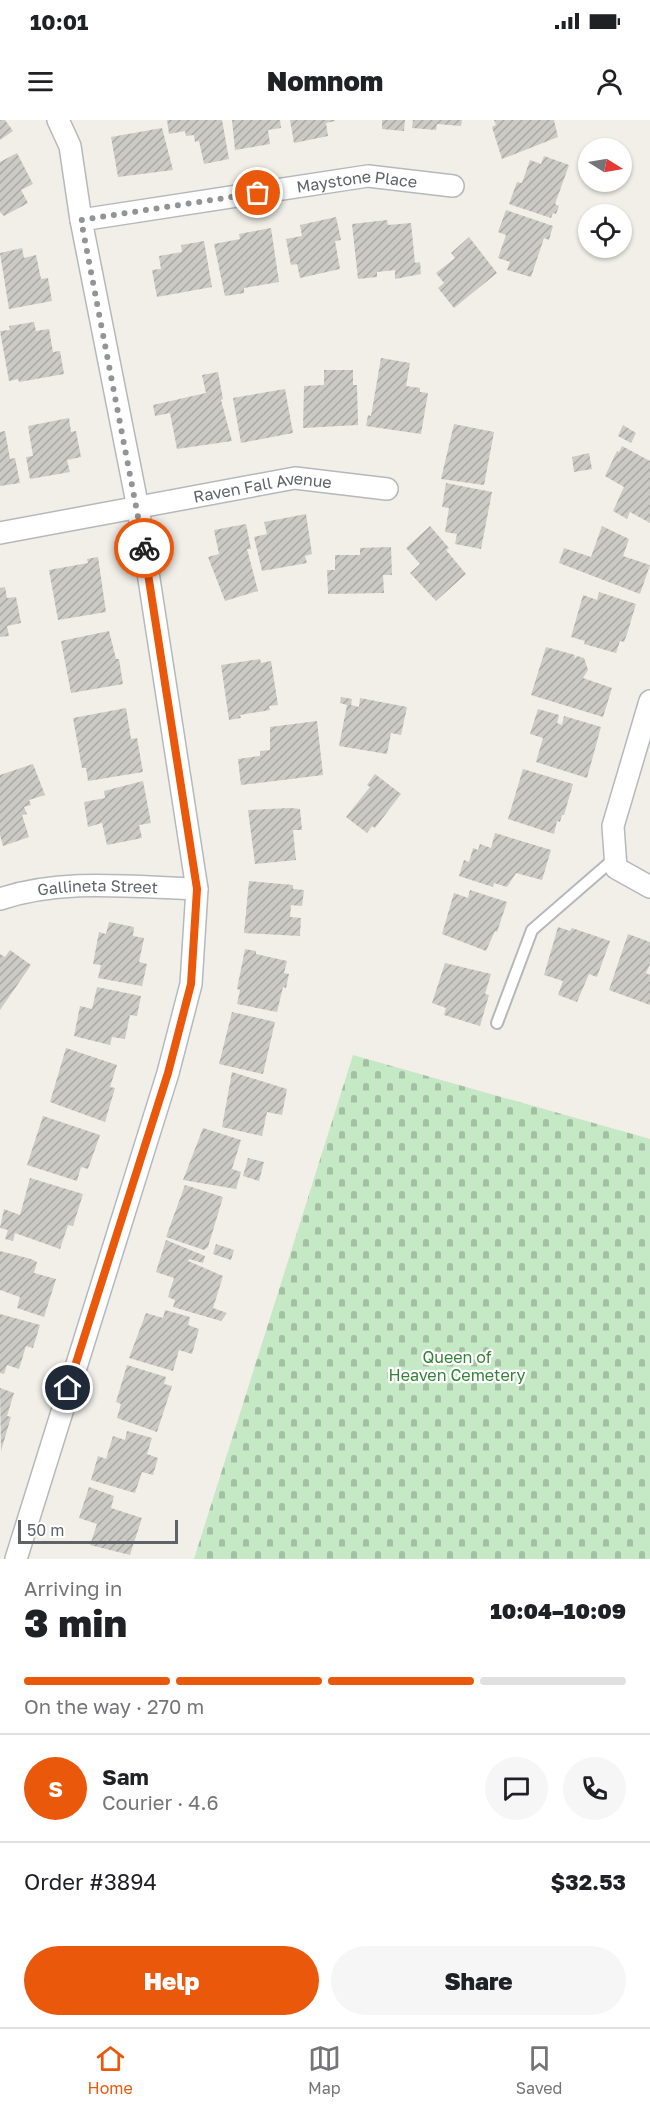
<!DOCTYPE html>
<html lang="en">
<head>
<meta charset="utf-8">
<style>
	:root { --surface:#fff; --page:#f6f6f6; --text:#202124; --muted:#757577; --line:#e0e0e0; --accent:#ea580c }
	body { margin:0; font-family:"Golos Text",sans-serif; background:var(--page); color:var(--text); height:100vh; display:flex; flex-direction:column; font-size:22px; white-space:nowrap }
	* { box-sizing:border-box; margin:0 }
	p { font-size:20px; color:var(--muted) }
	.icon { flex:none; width:33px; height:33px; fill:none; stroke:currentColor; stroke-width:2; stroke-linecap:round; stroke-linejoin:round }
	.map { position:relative; height:1439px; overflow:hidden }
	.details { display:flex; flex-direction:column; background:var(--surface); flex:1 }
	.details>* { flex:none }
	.needle { width:39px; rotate:101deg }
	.tools { position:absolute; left:578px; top:18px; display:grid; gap:12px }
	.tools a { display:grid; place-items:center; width:54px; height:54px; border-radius:50%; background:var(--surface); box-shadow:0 2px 4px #0004; font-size:30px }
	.scale { position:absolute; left:18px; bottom:15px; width:160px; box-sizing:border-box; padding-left:6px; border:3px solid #5f6368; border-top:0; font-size:16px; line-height:21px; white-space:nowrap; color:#5f6368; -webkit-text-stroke:4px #fff; paint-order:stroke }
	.pin { position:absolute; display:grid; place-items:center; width:51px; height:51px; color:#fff; margin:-26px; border:3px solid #fff; border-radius:50%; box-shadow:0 2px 6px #0007 }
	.courier { position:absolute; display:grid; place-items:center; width:60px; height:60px; margin:-30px; border:4px solid #ea580c; border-radius:50%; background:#fff; color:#222; box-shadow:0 2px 8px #0007 }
	.overview em { font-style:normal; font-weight:800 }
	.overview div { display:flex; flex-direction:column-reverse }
	.overview { display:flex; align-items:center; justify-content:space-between; height:102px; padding:0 24px }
	h1 { font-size:39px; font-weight:800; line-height:45px }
	.bar { display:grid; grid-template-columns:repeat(4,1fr); gap:9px 6px; align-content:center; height:72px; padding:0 24px }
	.bar i { height:8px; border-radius:4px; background:var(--line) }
	.bar .active { background:var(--accent) }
	.bar p { grid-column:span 4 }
	.line { display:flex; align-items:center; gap:15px; padding:0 24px; border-top:2px solid var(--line) }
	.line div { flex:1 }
	.round { display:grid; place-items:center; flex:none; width:63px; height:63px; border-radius:32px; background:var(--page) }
	.primary-button { display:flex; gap:12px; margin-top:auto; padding:12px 24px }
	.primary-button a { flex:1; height:69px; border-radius:36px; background:var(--accent); color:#fff; font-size:24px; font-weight:800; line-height:69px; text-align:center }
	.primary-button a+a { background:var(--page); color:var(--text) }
	.status { display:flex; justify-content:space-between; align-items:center; height:42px; padding:0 30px; background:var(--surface); direction:ltr }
	.status svg { height:16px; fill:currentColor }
	header { display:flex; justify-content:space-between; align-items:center; height:78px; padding:0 24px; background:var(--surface); font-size:27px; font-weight:800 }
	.tab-bar { display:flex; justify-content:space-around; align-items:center; height:84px; border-top:2px solid var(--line); background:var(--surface); font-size:16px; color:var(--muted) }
	.tab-bar a { display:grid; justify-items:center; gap:3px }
	.tab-bar .active { color:var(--accent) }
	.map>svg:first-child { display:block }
	.cemetery { fill:url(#cemetery-stones) }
	.building { fill:url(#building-hatch) }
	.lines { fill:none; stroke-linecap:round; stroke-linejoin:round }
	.lane-casing { stroke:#b5b8bc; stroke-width:14 }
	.street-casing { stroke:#b5b8bc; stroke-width:24 }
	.lane { stroke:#fff; stroke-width:10 }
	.street { stroke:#fff; stroke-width:21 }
	.done { stroke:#929495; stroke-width:6; stroke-dasharray:0 10.8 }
	.route { stroke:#ea580c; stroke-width:8 }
	.labels { text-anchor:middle; stroke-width:4.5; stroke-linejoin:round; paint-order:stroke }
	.street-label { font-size:16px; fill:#5f6368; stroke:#fff }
	.park-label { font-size:16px; fill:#348238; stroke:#fff }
</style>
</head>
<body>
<div class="status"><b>10:01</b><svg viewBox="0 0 49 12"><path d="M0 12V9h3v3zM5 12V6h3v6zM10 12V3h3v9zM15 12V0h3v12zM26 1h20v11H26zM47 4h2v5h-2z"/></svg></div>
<header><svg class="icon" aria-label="menu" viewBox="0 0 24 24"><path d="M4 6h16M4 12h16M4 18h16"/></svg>Nomnom<svg class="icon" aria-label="person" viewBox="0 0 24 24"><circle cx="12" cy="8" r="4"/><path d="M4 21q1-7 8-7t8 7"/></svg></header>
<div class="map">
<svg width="650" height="1439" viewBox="0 0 650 1439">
	<defs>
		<pattern id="cemetery-stones" width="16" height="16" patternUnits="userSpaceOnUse" patternTransform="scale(1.5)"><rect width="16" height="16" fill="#c5e8c5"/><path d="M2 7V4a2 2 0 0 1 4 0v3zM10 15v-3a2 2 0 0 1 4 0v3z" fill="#a3c0a4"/></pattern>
		<pattern id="building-hatch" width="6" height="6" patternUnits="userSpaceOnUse" patternTransform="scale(1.5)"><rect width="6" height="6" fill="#cccac5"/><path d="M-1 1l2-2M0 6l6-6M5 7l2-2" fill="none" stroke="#a9a8a4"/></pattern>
	</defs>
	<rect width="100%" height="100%" fill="#f1efe8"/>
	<path class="cemetery" d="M353 935 650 1019V1439H194Z"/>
	<path class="building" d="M0 0H5L13 11 0 20Z
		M167 0H222L229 39 204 44 199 21 195 22 194 15 186 16 185 11 169 14Z
		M232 0H280L281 8 268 10 270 24 235 30Z
		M290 0H335V1L326 3 328 16 294 23Z
		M382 0H405L404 11 382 9Z
		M413 0H462L461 6 437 4 436 10 412 8Z
		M494 0H554L558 17 502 39 492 7 496 5Z
		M162 8 173 50 118 57 111 17Z
		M17 33 33 64 21 70 28 83 4 96 0 92V42Z
		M544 36 569 45 555 84 559 86 556 94 553 93 551 98 509 84 517 62 522 63 530 40 541 44Z
		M506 90 553 106 549 120 544 118 531 157 507 150 510 142 498 138 506 115 498 112Z
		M336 97 341 120 335 121 340 149 300 158 297 144 291 145 286 119 302 116 300 105Z
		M387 100 388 105 411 103 415 143 420 142 421 154 395 159V150L377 152V157L358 159 352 104Z
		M271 108 279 162 244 168V173L225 176 214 124 240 119 239 114Z
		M469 117 497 153 454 188 438 168 444 163 436 153 455 138 451 133Z
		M204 121 212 167 157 177 152 150 161 149 159 136 182 132 181 125Z
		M22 128 24 138 36 135 41 159 48 158 52 181 9 189 0 133Z
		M34 202 36 211 49 209 53 232 60 231 64 254 19 262 18 259 9 261 0 211 10 210 9 206Z
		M381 238 410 243 406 266 420 268V272L428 273 421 314 366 306 368 295 371 296Z
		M324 250H353V265H357L358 305 303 308 304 266 324 265Z
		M218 252 223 279 221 280 232 321 177 329 170 293 155 296 153 285 206 273 202 255Z
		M285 269 293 313 241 323 233 278Z
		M69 298 71 312 76 311 81 337 67 340 70 352 30 359 26 337 33 336 28 306Z
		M454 304 494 312 484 365 441 359Z
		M623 305 636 313 631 323 618 316Z
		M5 311 10 339 15 338 20 363 0 366V312Z
		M622 326 650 341V403L630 392 627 399 613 391 624 367 605 356 617 331 619 332Z
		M589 333 592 349 574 352 572 337Z
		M446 363 492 372 481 429 455 424 457 414 445 412 449 388 442 387Z
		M306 394 312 434 305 436 307 443 262 451 254 417 267 414 264 402Z
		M246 404 251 429H247L258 471 225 481 208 437 219 434 214 410Z
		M430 406 449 428 446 430 466 454 436 481 410 453 420 444 406 428Z
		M602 406 629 419 623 436 650 445 640 474 559 443 564 428 591 437Z
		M391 427 392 455H383L384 473 328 474 327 450H335V435H360V428Z
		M98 437 106 492 58 500 49 450 88 443 87 439Z
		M5 467 7 478 16 477 21 503 7 506 9 516 0 517V468Z
		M599 472 636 484 627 514 624 522 620 521 616 533 584 524 585 521 571 517 583 475 597 480Z
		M109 511 116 539H119L123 564 71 573 61 521Z
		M546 527 575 535 574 539 577 536 584 538 588 550 583 558 612 568 603 597 531 575Z
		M260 539 261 543 271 541 278 585 269 586 270 590 240 595 241 598 229 600 221 545Z
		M341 577 352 579 351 585 359 587 360 578 407 587 401 615 391 613 387 634 339 626 347 585 340 583Z
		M126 588 131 619 137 618 143 652 88 661 86 648H82L73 598Z
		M538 589 559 595 557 603 562 605 564 596 601 607 587 658 536 642 543 618 530 614Z
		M317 601 323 655 241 665 238 639 260 636V631L270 630V607Z
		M33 644 45 675 29 680 31 685 24 687 27 694 22 695 29 717 3 726 0 715V655Z
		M523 649 573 664 564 695H562L560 702 557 701 554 714 508 699Z
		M375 654 401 674 375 708 372 706 367 713 346 697 370 667 367 665Z
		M143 661 151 703 139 705 142 718 107 725 102 703 88 707 84 682 105 678 104 671Z
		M290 688 300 689 302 710H293L296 740 255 744 248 690Z
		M495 713 551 730 542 760 516 753 507 767 494 763 493 767 459 756 464 740 469 742 473 728 478 730 480 724 491 728Z
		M249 761 293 765V769L304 770 302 786 291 785 290 797 301 798 300 816 244 813Z
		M470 770 507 782 497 812 495 811 486 831 442 814 454 773 468 778Z
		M109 802 134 807 133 816 144 818 139 842 147 844 142 866 98 858 101 845 93 844 99 812 106 814Z
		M558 807 570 811 572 808 610 821 597 857 589 854 577 882 558 875 563 861 544 855Z
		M628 814 650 822V844L646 853 650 855V885L609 870Z
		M245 829 256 831V834L287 841 284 853 289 854 286 868 283 867 277 892 237 884 240 870 237 869Z
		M10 830 31 845 0 890V834L5 837Z
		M445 843 491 854 485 874 489 875 480 906 444 895 446 888 432 883Z
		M97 867 141 876 137 896 130 895 125 919 112 917 110 925 74 916 80 886 92 889Z
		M232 892 275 902 263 954 219 944Z
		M66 928 117 945 110 967 115 968 105 1002 50 982Z
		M232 952 287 969 282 995 267 992 262 1016 222 1007Z
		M43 996 100 1015 88 1049 81 1047 77 1061 27 1045Z
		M203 1008 241 1020 232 1049 241 1052 236 1069 183 1060Z
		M248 1038 264 1042 259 1061 243 1056Z
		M30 1058 83 1074 73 1106 68 1105 60 1129 15 1113 13 1121 5 1119 8 1110 0 1108 4 1089 20 1095Z
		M185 1065 223 1077 208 1127 204 1130 166 1117Z
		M166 1120 205 1136 203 1143 189 1139 188 1141 223 1156 213 1188 227 1193 221 1201 173 1187 175 1180 168 1177 174 1158 156 1152Z
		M216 1124 234 1130 231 1140 213 1134Z
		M0 1131 31 1139 37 1142 34 1153 56 1159 44 1197 17 1188 20 1177 0 1170Z
		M165 1190 190 1197 188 1205 199 1209 192 1234 179 1230 173 1251 129 1238 146 1193 163 1198Z
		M0 1194 40 1205 33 1228 26 1226 19 1249 7 1245 4 1254 0 1253Z
		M127 1245 166 1257 164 1264 172 1266 157 1312 117 1298 121 1284 116 1282Z
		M0 1268 14 1273 7 1296 11 1297 1 1331Z
		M127 1311 152 1318 147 1334 158 1338 153 1355 142 1352 135 1373 91 1360 98 1336 106 1339 113 1316 125 1320Z
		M89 1367 114 1376 111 1388 142 1398 130 1435 90 1425 97 1404 79 1398Z"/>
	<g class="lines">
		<g class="lane-casing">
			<path id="lane" d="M497 903 532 810 615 738"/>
		</g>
		<g class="street-casing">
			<g id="street">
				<path id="s1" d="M81 100 368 56 453 66"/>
				<path id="s2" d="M0 413 295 358 387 369"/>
				<path d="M650 581 613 706 616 748 650 767"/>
				<path id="s3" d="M0 779C63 758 131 767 197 769"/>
				<path d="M16 1439 168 953 191 864 197 769 138 388 81 100 70 26 58 0"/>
			</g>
		</g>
		<use href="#lane" class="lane"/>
		<use href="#street" class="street"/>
	</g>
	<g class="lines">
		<path class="done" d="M144 428 81 100 258 73"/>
		<path class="route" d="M68 1268 168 953 191 864 197 769 144 428"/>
	</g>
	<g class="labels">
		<g class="street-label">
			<text dy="6" stroke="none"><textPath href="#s1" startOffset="279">Maystone Place</textPath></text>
			<text dy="6" stroke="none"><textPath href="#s2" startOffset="267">Raven Fall Avenue</textPath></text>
			<text dy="6" stroke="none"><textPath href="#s3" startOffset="99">Gallineta Street</textPath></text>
		</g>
		<g class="park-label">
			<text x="457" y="1243">Queen of<tspan x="457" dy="18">Heaven Cemetery</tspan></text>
		</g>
	</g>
</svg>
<div class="tools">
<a><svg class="needle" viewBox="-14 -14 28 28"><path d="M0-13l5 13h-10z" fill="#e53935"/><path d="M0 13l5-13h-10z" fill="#757577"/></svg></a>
<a><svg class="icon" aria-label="locate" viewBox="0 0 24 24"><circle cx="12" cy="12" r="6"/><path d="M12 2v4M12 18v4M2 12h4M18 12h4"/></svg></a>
</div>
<div class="scale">50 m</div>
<div class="pin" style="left:258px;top:73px;background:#ea580c"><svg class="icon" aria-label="bag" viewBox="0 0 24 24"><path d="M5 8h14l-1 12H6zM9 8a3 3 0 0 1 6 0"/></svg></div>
<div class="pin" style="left:68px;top:1268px;background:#1f2937"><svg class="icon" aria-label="home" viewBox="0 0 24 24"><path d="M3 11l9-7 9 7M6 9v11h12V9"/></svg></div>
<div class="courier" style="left:144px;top:428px"><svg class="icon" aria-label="bike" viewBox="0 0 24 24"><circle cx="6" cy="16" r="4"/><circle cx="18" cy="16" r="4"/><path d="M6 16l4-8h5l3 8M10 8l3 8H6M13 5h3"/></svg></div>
</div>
<section class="details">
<div class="overview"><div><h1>3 min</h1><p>Arriving in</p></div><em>10:04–10:09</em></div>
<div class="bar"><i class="active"></i><i class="active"></i><i class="active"></i><i></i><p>On the way · 270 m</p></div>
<div class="line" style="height:108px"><b class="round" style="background:var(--accent);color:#fff">S</b><div><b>Sam</b><p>Courier · 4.6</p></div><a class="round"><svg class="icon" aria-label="chat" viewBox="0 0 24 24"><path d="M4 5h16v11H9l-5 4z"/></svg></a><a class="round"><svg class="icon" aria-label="phone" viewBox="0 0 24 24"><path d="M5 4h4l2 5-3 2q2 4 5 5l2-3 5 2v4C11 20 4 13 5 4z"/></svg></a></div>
<div class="line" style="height:78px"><div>Order #3894</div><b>$32.53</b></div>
<div class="primary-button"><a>Help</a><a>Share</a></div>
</section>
<nav class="tab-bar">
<a class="active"><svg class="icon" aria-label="home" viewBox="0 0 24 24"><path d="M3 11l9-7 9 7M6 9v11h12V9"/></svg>Home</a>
<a><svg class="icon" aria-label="map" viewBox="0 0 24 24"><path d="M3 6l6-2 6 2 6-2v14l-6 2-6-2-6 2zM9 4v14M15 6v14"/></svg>Map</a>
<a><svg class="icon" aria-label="saved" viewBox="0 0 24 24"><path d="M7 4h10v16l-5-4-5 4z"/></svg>Saved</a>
</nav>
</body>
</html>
